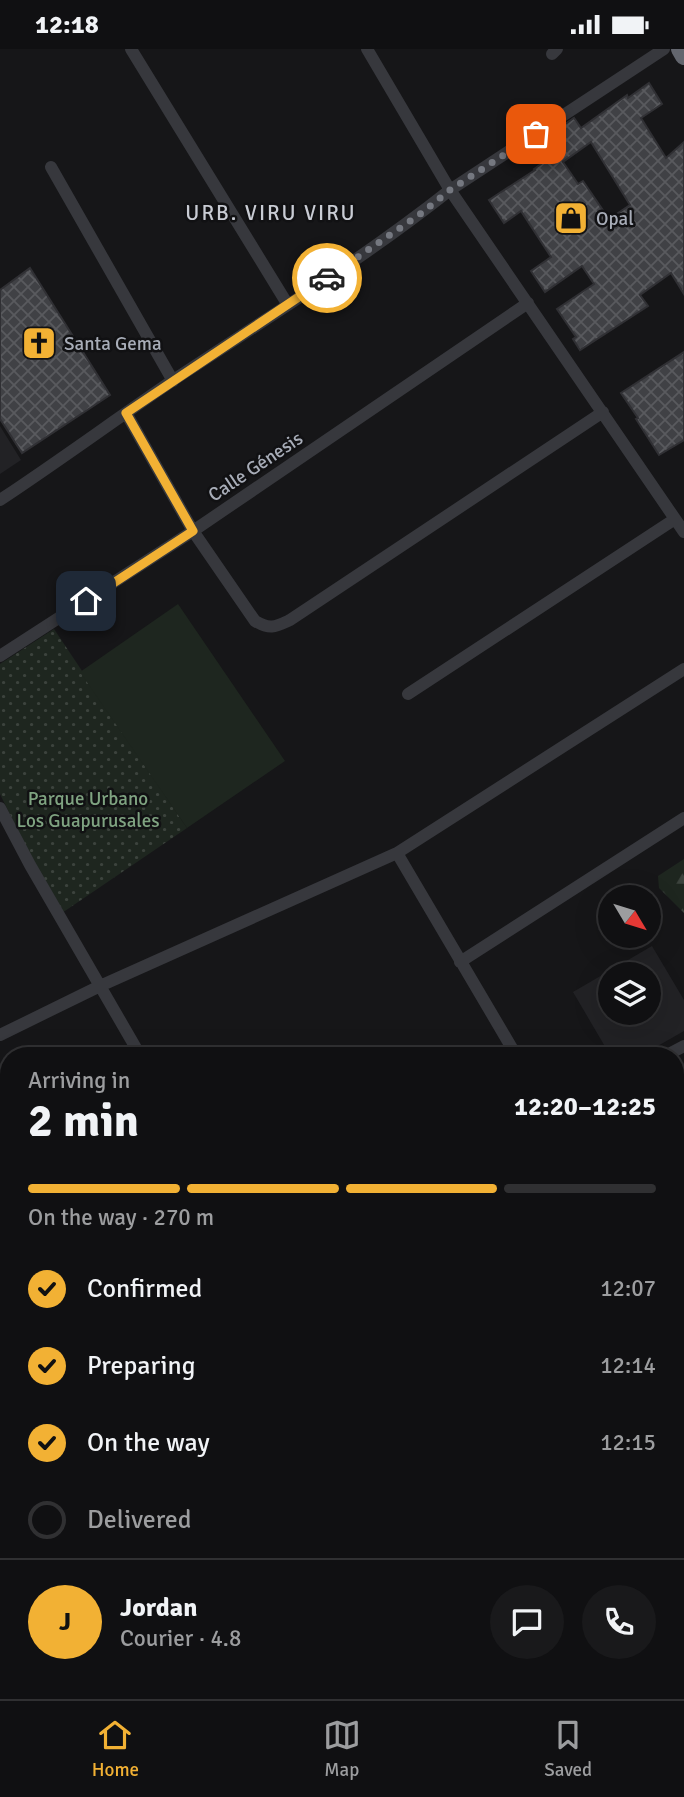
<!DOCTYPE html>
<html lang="en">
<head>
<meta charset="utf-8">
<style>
	:root { --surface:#101012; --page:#19191b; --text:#f1f3f6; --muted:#9c9d9f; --line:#303032; --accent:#f2b134 }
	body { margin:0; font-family:Signika,sans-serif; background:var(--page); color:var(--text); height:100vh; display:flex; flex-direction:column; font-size:26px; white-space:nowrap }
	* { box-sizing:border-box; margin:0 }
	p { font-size:23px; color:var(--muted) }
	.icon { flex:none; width:38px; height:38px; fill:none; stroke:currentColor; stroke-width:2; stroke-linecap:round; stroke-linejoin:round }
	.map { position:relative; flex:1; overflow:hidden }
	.panel { position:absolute; left:0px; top:998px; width:684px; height:653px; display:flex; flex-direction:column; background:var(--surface); border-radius:28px 28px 0 0; box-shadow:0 7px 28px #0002,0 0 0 2px var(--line) }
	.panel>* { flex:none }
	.needle { width:46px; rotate:128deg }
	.tools { position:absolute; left:598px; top:836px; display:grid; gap:14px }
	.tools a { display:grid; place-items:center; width:63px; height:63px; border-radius:50%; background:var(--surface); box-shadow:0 7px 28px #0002,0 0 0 2px var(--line); font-size:35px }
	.pin { position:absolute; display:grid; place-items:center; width:60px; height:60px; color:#fff; margin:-30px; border-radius:14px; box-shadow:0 4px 10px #0006 }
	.courier { position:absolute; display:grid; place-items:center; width:70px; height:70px; margin:-35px; border:5px solid #f2b134; border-radius:50%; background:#fff; color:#222; box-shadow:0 2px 9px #0007 }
	.headline em { font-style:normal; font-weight:800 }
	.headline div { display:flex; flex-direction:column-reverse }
	.headline { display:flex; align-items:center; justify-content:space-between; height:119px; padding:0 28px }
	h1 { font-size:46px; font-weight:800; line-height:52px }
	.bar { display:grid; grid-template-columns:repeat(4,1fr); gap:10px 7px; align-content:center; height:84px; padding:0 28px }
	.bar i { height:9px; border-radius:5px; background:var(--line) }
	.bar .selected { background:var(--accent) }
	.bar p { grid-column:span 4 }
	.line { display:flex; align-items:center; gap:18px; padding:0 28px; border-top:2px solid var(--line) }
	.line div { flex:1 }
	.round { display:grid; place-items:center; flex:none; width:74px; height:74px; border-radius:37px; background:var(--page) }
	ol { padding:0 28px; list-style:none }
	li { display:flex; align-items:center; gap:21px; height:77px }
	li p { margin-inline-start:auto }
	li .icon { padding:7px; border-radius:50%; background:var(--accent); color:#111; stroke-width:4 }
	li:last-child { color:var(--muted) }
	li i { width:38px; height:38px; border:4px solid var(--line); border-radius:50% }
	.status { display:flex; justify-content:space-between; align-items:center; height:49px; padding:0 35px; background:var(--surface); direction:ltr }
	.status svg { height:19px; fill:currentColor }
	.tabs { display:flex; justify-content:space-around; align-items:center; height:98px; border-top:2px solid var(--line); background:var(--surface); font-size:19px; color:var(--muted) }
	.tabs a { display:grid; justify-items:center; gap:4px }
	.tabs .selected { color:var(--accent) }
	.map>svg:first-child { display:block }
	.built { fill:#222225; fill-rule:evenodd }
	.grass { fill:url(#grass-dots) }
	.forest { fill:url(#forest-firs) }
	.pitch { fill:#1e261f }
	.building { fill:url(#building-cross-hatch); stroke:#303034; stroke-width:2; fill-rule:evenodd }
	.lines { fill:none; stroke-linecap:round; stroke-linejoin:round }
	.minor { stroke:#37383d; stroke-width:12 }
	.highway { stroke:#63666e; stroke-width:18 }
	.done { stroke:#757880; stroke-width:7; stroke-dasharray:0 12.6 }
	.route { stroke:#f2b134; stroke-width:9 }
	.labels { text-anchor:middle; stroke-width:5; stroke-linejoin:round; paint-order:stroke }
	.poi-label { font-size:19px; fill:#a8adb8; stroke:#111113; text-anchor:start }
	.street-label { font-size:19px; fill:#a8adb8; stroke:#111113 }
	.park-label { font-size:19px; fill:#7fa381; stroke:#111113 }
	.neighbourhood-label { font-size:21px; letter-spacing:2px; fill:#c9ccd4; stroke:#111113 }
</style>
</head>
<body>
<div class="status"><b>12:18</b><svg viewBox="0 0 49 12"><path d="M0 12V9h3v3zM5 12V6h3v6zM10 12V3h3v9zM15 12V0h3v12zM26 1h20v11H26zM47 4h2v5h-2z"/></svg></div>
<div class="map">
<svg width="684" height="1650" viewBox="0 0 684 1650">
	<defs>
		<pattern id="grass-dots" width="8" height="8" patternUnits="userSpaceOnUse" patternTransform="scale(1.75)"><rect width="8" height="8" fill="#1e261f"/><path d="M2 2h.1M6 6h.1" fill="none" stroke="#3c433d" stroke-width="1.8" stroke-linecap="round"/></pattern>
		<pattern id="forest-firs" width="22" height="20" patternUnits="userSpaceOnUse" patternTransform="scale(1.75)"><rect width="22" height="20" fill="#1e261f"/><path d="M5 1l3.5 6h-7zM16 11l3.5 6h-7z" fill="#3c433d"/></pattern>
		<pattern id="building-cross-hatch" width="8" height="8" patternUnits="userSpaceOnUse" patternTransform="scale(1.75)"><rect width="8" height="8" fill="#404145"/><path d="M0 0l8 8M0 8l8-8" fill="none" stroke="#595a5e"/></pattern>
	</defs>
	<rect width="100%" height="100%" fill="#161618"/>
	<path class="built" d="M0 377 21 411 0 425Z
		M652 897 684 951V982L642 1006H610L573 943ZM611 926H649V964H611Z"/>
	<path class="grass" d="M54 580 187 779 59 866 0 745V615Z"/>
	<path class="forest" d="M684 810V864L659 839 658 827Z"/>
	<path class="pitch" d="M178 555 285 712 187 779 80 623Z"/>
	<path class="building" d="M649 34 662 55 641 69 666 109 684 93V245L671 224 640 246 648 257 580 301 573 290 576 288 557 260 594 235 582 217 545 243 531 222 551 208 521 162 504 174 489 151 535 121 534 120 559 102 549 86 574 69 581 79 627 46 628 49ZM591 93 630 156 609 170 583 132 578 135 563 113Z
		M30 219 110 346 22 404 0 370V241Z
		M684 303V391L659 406 636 370 638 369 621 344Z"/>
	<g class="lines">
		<path class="minor" d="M131 0 288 256
			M367 0 450 141 684 483
			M552 5 557 0
			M51 118 173 332
			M126 364 193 482 255 572C270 581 275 578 290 571L603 363
			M0 451C59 412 116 370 175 330 267 269 363 210 450 141L664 0
			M0 607 193 482 528 254
			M408 645 675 470
			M0 759 30 816 140 1006
			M397 804 516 1006
			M460 913 684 769
			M0 986 100 937 397 804 684 620
			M667 1006 684 997
			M676 1036 684 1032
			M676 1390 684 1377
			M676 1417 684 1404
			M0 1418 9 1412
			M0 1460 9 1454
			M0 1548 9 1553
			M144 1642 157 1650
			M58 1650 66 1642
			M542 1650 548 1642
			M562 1650 568 1642"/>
		<path class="highway" d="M680 0 684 7"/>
	</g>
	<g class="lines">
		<path class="done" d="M327 229 419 166 450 141 536 85"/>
		<path class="route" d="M86 552 193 482 126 364 327 229"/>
	</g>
	<defs>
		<g id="shop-square" transform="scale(1.75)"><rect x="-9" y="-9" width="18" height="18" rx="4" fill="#f2b134" stroke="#111113"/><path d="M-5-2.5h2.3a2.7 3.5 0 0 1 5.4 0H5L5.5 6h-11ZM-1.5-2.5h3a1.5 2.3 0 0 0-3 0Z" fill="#111"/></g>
		<g id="church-square" transform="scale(1.75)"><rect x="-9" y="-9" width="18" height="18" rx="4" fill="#f2b134" stroke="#111113"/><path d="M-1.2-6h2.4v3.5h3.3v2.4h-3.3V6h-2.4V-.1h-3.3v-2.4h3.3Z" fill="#111"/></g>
	</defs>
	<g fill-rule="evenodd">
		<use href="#shop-square" x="571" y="169"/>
		<use href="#church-square" x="39" y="294"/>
	</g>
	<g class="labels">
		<g class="poi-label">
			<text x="596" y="176">Opal</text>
			<text x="64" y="301">Santa Gema</text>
		</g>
		<g class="street-label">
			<text transform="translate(255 417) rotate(-34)" y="7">Calle Génesis</text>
		</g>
		<g class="park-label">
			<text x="88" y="756">Parque Urbano<tspan x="88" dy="22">Los Guapurusales</tspan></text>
		</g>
		<g class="neighbourhood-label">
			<text x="271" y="171">URB. VIRU VIRU</text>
		</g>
	</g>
</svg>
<div class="tools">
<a><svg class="needle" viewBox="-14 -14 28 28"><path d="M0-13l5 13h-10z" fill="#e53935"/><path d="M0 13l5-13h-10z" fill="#9c9d9f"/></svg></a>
<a><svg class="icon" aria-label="layers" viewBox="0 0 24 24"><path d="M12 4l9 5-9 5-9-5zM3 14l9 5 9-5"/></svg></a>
</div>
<div class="pin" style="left:536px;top:85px;background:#ea580c"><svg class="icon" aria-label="bag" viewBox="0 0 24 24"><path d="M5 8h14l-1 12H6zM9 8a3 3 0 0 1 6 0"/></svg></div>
<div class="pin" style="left:86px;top:552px;background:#1f2937"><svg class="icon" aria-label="home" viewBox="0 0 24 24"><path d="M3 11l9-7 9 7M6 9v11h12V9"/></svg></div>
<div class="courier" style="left:327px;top:229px"><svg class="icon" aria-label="car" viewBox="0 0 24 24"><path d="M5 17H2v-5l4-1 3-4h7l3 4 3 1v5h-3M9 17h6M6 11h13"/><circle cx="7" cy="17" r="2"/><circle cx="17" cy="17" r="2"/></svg></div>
<section class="panel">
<div class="headline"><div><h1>2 min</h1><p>Arriving in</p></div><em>12:20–12:25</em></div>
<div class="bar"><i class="selected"></i><i class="selected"></i><i class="selected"></i><i></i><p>On the way · 270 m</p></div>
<ol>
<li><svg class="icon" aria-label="check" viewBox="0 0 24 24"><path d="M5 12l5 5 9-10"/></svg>Confirmed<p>12:07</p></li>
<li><svg class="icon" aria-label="check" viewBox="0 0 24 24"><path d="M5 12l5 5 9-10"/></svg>Preparing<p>12:14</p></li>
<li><svg class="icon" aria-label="check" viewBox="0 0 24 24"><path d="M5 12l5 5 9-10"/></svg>On the way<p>12:15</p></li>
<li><i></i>Delivered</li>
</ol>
<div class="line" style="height:126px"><b class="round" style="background:var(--accent);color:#111">J</b><div><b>Jordan</b><p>Courier · 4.8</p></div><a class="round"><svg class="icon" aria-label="chat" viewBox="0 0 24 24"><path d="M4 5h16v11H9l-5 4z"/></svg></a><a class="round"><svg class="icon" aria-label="phone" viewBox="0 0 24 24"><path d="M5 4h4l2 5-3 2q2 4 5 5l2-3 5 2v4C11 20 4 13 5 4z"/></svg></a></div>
</section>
</div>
<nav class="tabs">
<a class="selected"><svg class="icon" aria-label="home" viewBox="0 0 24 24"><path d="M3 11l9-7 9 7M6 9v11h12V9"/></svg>Home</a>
<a><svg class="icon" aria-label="map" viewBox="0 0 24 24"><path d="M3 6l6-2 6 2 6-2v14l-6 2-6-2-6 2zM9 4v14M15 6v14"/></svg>Map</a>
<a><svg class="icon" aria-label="saved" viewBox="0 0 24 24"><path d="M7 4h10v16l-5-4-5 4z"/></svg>Saved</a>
</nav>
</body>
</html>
